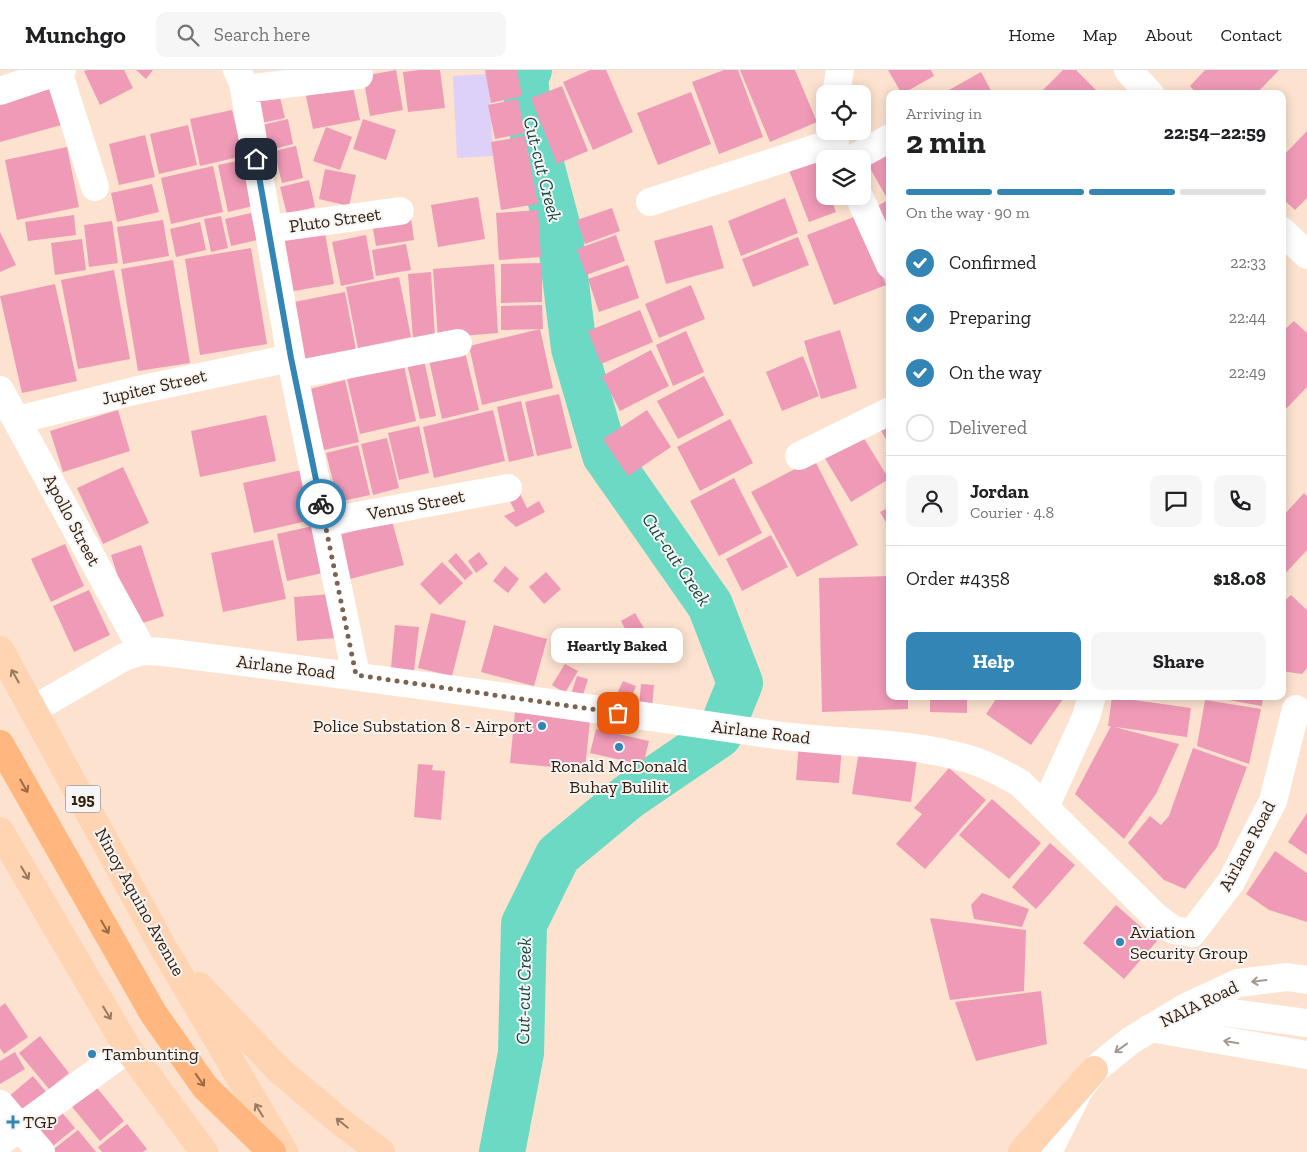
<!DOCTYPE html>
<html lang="en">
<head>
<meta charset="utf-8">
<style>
	:root { --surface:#fff; --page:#f6f6f6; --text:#202124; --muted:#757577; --line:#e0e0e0; --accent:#3285b5 }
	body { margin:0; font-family:"Zilla Slab",serif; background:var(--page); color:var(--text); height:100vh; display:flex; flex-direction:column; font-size:19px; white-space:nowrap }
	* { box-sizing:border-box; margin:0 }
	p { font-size:16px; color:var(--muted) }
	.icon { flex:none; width:28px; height:28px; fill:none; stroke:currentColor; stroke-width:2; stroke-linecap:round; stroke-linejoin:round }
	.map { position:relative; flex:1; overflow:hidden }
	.details { position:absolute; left:886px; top:20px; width:400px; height:610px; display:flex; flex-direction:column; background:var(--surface); border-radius:10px; box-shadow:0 2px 12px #0003 }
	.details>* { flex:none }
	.tools { position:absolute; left:816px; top:15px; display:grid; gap:10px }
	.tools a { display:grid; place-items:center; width:55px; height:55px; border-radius:10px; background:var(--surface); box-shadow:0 2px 12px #0003; font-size:25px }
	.pin { position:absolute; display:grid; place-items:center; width:42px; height:42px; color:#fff; margin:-21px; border-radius:10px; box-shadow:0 2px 8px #0006 }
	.courier { position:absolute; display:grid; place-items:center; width:50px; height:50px; margin:-25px; border:4px solid #3285b5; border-radius:50%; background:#fff; color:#222; box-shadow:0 1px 6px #0007 }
	.bubble { position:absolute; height:35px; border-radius:10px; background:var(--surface); box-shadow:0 2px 12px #0003; font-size:16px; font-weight:700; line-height:35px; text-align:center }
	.headline em { font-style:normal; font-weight:700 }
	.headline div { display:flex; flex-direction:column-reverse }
	.headline { display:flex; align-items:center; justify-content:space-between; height:85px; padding:0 20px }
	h1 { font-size:32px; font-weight:700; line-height:38px }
	.bar { display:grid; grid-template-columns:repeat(4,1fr); gap:8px 5px; align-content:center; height:60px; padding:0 20px }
	.bar i { height:6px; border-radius:4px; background:var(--line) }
	.bar .selected { background:var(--accent) }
	.bar p { grid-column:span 4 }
	.line { display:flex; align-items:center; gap:12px; padding:0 20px; border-top:1px solid var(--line) }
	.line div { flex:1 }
	.round { display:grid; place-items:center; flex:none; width:52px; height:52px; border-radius:10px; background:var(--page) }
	ol { padding:0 20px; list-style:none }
	li { display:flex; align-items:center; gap:15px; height:55px }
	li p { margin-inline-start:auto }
	li .icon { padding:5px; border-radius:50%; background:var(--accent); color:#fff; stroke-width:4 }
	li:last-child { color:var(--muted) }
	li i { width:28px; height:28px; border:2px solid var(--line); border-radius:50% }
	.primary-button { display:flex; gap:10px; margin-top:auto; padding:10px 20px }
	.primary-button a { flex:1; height:58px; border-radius:10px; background:var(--accent); color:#fff; font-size:20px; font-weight:700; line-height:58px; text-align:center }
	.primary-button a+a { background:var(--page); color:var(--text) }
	header { display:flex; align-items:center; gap:30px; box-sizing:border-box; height:70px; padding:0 25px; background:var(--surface); border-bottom:1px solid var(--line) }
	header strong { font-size:24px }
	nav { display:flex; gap:28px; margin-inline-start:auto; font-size:18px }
	.search { width:350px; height:45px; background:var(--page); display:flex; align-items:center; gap:12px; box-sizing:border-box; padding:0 18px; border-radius:10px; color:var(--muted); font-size:19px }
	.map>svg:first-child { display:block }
	.green { fill:#ddd1fa }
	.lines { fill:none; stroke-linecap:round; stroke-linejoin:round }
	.river { stroke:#6bd9c3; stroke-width:46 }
	.building { fill:#ef9ab6 }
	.minor { stroke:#fff; stroke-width:28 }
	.major { stroke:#ffd4b2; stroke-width:28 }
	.highway { stroke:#ffb77f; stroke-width:28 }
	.oneway { stroke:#9a795e }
	.oneway2 { stroke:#9a6a44 }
	.oneway3 { stroke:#a49a91 }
	.done { stroke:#7b634f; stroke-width:5; stroke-dasharray:0 9 }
	.route { stroke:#3285b5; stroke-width:6 }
	.poi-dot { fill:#3285b5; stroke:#f5f5f5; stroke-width:2 }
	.labels { text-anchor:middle; stroke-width:4; stroke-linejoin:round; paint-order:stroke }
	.shield { fill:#f5f5f5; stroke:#6f5e50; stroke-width:1 }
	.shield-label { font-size:16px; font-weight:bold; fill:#351e0a }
	.street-label { font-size:18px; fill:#351e0a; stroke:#f5f5f5 }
	.poi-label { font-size:18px; fill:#351e0a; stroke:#f5f5f5; text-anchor:start }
	.water-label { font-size:19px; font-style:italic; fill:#14463d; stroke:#f5f5f5 }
</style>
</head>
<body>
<header>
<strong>Munchgo</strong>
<div class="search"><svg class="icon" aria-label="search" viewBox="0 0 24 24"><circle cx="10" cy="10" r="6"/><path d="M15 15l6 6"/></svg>Search here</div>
<nav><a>Home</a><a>Map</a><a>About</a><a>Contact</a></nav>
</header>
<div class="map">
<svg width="1307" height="1082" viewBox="0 0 1307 1082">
	<rect width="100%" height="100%" fill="#fce2cf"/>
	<path class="green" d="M489 4 493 86 457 88 453 6Z"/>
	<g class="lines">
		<path class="river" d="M502 1082 521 983 524 854 558 785 628 727 719 665 740 613 710 535 605 385 574 278 560 166 528 45 525 4 529 0"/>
	</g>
	<path class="building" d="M87 0H124L133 18 100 35 84 1Z
		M136 0H153L146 9Z
		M396 0 403 40 370 46 363 6Z
		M420 0H440L445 38 408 42 403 2Z
		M485 0H517L522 26 491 33Z
		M590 0H606L633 62 593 80 563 12Z
		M724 0H738L763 67 719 84 692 12Z
		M740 0H795L817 52 770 72Z
		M888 0H931L934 6 902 24Z
		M1063 0H1076L1100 24H1039Z
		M1205 0H1279L1256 24H1197L1190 16Z
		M981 2 993 24H942Z
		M351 7 360 50 313 59 304 17Z
		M55 15 65 54 0 72V30Z
		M562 16 588 81 557 94 531 28Z
		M278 19 285 48 257 54 251 25Z
		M691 22 711 74 658 95 637 43Z
		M518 29 525 63 495 69 488 35Z
		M232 40 243 86 200 96 190 49Z
		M288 49 293 74 267 81 262 55Z
		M363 49 396 60 386 90 353 79Z
		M188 55 197 95 159 104 150 64Z
		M326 57 352 67 340 100 313 91Z
		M1307 61V128L1295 140 1282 128V87Z
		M145 65 155 107 119 115 109 74Z
		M525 66 538 134 501 140 491 72Z
		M296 76 303 108 282 113 274 81Z
		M67 77 79 137 17 150 5 90Z
		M890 79V168L874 138 888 130 867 93Z
		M816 89 825 113V126H830L836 142 809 152 789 100Z
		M242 90 253 136 228 142 218 95Z
		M213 96 223 142 171 154 161 108Z
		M325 99 356 105 349 136 319 129Z
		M309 110 315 137 287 144 280 117Z
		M152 114 159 142 117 152 111 123Z
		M478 127 485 169 438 177 431 135Z
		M785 128 798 163 741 186 728 151Z
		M612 138 620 161 585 174 577 150Z
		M538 140 541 187 499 190 496 143Z
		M410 141 414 170 376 176 371 148Z
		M251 143 257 170 231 176 225 149Z
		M74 145 76 165 28 171 25 152Z
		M859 145 886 215 834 235 807 165Z
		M221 146 228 178 211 182 204 149Z
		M163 150 169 186 123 194 117 157Z
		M112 151 118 193 89 197 84 155Z
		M200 152 206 180 176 187 170 159Z
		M712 155 724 198 666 214 654 171Z
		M0 162 16 195 0 202Z
		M325 163 334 214 288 222 278 171Z
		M366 165 374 209 341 216 332 172Z
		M616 165 625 191 586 205 577 179Z
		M798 167 809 195 753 217 742 189Z
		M82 169 86 200 55 205 51 173Z
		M406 174 411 200 376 206 372 180Z
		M251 178 267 274 200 285 185 189Z
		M173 190 190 293 138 301 121 199Z
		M542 193V232L501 233V194Z
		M494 194 498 263 438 268 433 199Z
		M628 195 639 228 599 242 588 209Z
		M114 200 130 289 78 299 61 210Z
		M431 202 435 267 413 269 408 204Z
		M399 207 411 267 358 278 346 217Z
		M55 214 77 311 22 323 0 226Z
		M691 215 705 249 659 268 645 234Z
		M345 222 356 280 300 291 289 233Z
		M542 235 543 259 501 260V236Z
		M640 240 653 272 601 294 588 261Z
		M1294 251 1307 263V317L1282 343V262Z
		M540 259 553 318 482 335 469 276Z
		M840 260 857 318 821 329 804 271Z
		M686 261 704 302 673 316 656 275Z
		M651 280 669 316 620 341 602 306Z
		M465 282 479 340 442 349 429 290Z
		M803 286 819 326 782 341 766 302Z
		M424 290 436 346 420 349 407 294Z
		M404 296 416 351 360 364 347 309Z
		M704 306 724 345 678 369 657 331Z
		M345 310 359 372 324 380 310 319Z
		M559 324 572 378 537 386 525 332Z
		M521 331 534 386 509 392 497 337Z
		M118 340 130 381 63 402 50 361Z
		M493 340 505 391 434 408 423 357Z
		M647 340 671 377 628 406 603 369Z
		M266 345 276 391 200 407 191 361Z
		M730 349 753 393 700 421 677 377Z
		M890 352V376L880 359Z
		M419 356 429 403 399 410 388 363Z
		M860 362 889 409 851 432 823 385Z
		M387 368 399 418 373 425 361 374Z
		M358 375 370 425 338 432 326 383Z
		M814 389 858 475 797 507 751 422Z
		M123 397 149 453 103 474 77 418Z
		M306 399 316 449 254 463 243 413Z
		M734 408 762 463 719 486 690 431Z
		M518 420 527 438 539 431 545 442 516 457 504 446 515 441 507 426Z
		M1304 423 1307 426V480L1282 507V447Z
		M890 437V459L880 442Z
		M392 451 404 495 346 510 335 466Z
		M317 455 327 502 287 511 277 464Z
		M771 465 788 497 742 521 726 489Z
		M273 470 286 529 223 542 211 483Z
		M65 474 84 516 51 532 31 489Z
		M141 475 164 546 134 556 111 485Z
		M479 482 488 494 476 503 468 491Z
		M456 483 473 503 465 510 448 491Z
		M442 492 463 513 440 535 420 514Z
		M505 496 519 509 508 523 493 511Z
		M546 502 561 519 544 534 529 517Z
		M890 506V626H908V639L822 642 819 508Z
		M89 520 110 565 74 582 53 536Z
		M332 524 336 568 297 571 294 527Z
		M1291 525 1307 540V598L1302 604 1282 601V533Z
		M431 543 466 551 452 606 418 598Z
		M635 543 645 560 630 568 621 551Z
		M395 555 419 557 414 601 391 598Z
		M494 555 547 569 534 616 481 602Z
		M671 559 675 575 663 578 658 563Z
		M648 563 654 576 637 584 631 571Z
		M565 594 578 601 565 623 552 615Z
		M577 606 588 609 582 628 571 624Z
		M623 611 636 616 628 636 614 630Z
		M641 614 654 615 652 638 639 637Z
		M930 626H967V643L930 642Z
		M998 626H1065L1031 675 986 644Z
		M1206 626H1263L1262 636Z
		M1112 627 1191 638 1187 667 1108 656Z
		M1205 630 1261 639 1249 694 1197 676Z
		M515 642 590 650 585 700 510 693Z
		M1111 656 1179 674 1156 724 1124 769 1075 724Z
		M596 659 649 671 643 695 590 683Z
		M799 673 842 676 839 713 796 710Z
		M1193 678 1247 697 1217 777 1185 819 1164 810 1128 773 1150 746 1161 755 1169 746Z
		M859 681 917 689 911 732 852 724Z
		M418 694 433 695 432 700 445 701 441 750 414 747Z
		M949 698 986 730 925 799 896 774 922 744 914 738Z
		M992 729 1041 773 1009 809 959 765Z
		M1307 743V785L1288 772Z
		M1050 773 1075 795 1036 839 1012 817Z
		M1275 781 1307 803V852L1269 840 1246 824Z
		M982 823 1029 839 1022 857 974 849 971 835Z
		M1116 835 1157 871 1124 909 1083 873Z
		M930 848 1026 860 1024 921 950 930Z
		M1041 921 1047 974 976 991 955 932Z
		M5 933 28 967 4 984 0 978V937Z
		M40 966 69 1003 49 1019 19 983Z
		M15 982 25 999 0 1014V991Z
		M33 1006 47 1023 21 1045 7 1028Z
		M93 1013 124 1051 100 1071 69 1033Z
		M59 1039 75 1058 48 1080 33 1061Z
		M127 1054 147 1079 143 1082H102L98 1077Z
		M78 1060 96 1082H50Z"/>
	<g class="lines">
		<path class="minor" d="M237 0 243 13 294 305 356 605
			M1128 0 1150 24
			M58 1 95 117
			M244 19 359 5
			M0 21 62 0
			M836 24 840 0
			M852 89 890 68
			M859 126 890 195
			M650 132 835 72
			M269 159 400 141
			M1282 161 1307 185
			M294 305 458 273
			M0 320 143 581
			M17 350 138 320 291 288
			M799 386 890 341
			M325 452 508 418
			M34 639 124 587 143 581 163 582C365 607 568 635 769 664 834 674 901 670 965 688 984 693 1002 703 1020 713L1157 848 1174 860 1192 863 1231 812 1273 731 1296 639
			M1045 737 1086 647 1092 626
			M1186 937 1307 953
			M1150 958 1307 985
			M0 1034 41 1082
			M0 1072 128 979
			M1048 1082 1079 1020 1094 1000 1130 971 1186 937 1238 913 1287 907 1307 910"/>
		<path class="major" d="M0 580 164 879 284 1082
			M0 761 128 979 204 1082
			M199 916 280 1001 342 1053 381 1082
			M1022 1082 1094 1000"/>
		<path class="highway" d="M0 674 153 943 205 1017 272 1082"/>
	</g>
	<defs><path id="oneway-shaft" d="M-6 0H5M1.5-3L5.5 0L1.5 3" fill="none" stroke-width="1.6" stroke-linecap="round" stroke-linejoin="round" transform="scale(1.25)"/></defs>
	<g class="oneway">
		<use href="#oneway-shaft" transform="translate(15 606) rotate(-120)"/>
		<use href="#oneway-shaft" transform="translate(25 803) rotate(59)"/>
		<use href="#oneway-shaft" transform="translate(107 943) rotate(59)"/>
		<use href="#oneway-shaft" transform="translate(259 1040) rotate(-121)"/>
		<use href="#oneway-shaft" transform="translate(342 1053) rotate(-141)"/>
	</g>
	<g class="oneway2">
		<use href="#oneway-shaft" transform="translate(24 716) rotate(60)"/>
		<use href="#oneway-shaft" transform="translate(105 857) rotate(60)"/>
		<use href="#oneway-shaft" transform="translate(200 1010) rotate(55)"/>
	</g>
	<g class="oneway3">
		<use href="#oneway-shaft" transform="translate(1259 911) rotate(173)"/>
		<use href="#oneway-shaft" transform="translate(1231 972) rotate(-170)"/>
		<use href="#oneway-shaft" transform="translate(1121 978) rotate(144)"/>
	</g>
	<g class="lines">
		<path class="done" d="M321 434 356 605 618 643"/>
		<path class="route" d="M256 89 291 288 321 434"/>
	</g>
	<g class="poi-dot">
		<circle cx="542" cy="656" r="5"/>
		<circle cx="619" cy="677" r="5"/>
		<circle cx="1120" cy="872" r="5"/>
		<circle cx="92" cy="984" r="5"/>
		<path d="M10.5 1044.5h5v5h5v5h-5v5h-5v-5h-5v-5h5z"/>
	</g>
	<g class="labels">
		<rect class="shield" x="65.5" y="715.5" width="35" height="27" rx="4"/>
		<g class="shield-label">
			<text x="83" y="735">195</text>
		</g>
		<g class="street-label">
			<text transform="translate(335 150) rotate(-8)" y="6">Pluto Street</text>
			<text transform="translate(154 317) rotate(-13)" y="6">Jupiter Street</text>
			<text transform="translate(416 435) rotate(-11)" y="6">Venus Street</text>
			<text transform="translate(72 450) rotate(62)" y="6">Apollo Street</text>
			<text transform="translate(286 597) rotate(7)" y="6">Airlane Road</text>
			<text transform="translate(761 662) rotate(7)" y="6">Airlane Road</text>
			<text transform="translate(1247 776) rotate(-62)" y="6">Airlane Road</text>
			<text transform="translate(140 832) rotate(61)" y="6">Ninoy Aquino Avenue</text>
			<text transform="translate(1199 934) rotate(-26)" y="6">NAIA Road</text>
		</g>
		<g class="poi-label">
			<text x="532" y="662" text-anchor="end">Police Substation 8 - Airport</text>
			<text x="619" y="702" text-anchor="middle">Ronald McDonald<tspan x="619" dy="21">Buhay Bulilit</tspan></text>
			<text x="1130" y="868">Aviation<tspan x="1130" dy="21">Security Group</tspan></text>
			<text x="102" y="990">Tambunting</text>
			<text x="23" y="1058">TGP</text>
		</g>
		<g class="water-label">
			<text transform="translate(543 99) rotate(76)" y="7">Cut-cut Creek</text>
			<text transform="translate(677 489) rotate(56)" y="7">Cut-cut Creek</text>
			<text transform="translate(523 921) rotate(-89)" y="7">Cut-cut Creek</text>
		</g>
	</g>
</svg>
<div class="tools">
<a><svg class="icon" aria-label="locate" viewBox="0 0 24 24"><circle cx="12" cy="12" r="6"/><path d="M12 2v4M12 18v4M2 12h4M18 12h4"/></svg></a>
<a><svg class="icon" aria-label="layers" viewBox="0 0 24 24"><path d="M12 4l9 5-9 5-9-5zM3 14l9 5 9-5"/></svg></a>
</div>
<div class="pin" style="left:618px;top:643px;background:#ea580c"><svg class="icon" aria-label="bag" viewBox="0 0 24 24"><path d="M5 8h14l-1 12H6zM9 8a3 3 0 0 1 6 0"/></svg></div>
<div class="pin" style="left:256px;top:89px;background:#1f2937"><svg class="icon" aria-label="home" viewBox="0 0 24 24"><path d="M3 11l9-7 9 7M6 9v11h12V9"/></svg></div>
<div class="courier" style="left:321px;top:434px"><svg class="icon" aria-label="bike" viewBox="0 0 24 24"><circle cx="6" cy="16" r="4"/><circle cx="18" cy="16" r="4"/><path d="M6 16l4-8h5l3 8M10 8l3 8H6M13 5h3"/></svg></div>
<div class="bubble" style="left:551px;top:558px;width:132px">Heartly Baked</div>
<section class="details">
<div class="headline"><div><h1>2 min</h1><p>Arriving in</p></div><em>22:54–22:59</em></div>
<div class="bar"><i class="selected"></i><i class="selected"></i><i class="selected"></i><i></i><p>On the way · 90 m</p></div>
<ol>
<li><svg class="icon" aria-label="check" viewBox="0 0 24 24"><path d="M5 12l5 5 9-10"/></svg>Confirmed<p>22:33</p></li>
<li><svg class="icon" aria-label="check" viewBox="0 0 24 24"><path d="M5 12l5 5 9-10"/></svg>Preparing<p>22:44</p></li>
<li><svg class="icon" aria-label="check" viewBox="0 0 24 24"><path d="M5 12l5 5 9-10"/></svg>On the way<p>22:49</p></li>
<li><i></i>Delivered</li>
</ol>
<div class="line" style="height:90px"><a class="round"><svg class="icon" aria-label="person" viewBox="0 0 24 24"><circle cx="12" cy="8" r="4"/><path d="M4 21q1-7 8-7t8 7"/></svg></a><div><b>Jordan</b><p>Courier · 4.8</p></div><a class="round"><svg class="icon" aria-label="chat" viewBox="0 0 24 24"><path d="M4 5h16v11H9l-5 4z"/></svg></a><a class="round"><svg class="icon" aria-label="phone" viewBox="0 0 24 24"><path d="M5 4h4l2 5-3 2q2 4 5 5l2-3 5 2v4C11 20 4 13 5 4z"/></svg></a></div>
<div class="line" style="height:65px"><div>Order #4358</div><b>$18.08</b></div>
<div class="primary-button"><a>Help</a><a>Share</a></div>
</section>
</div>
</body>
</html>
